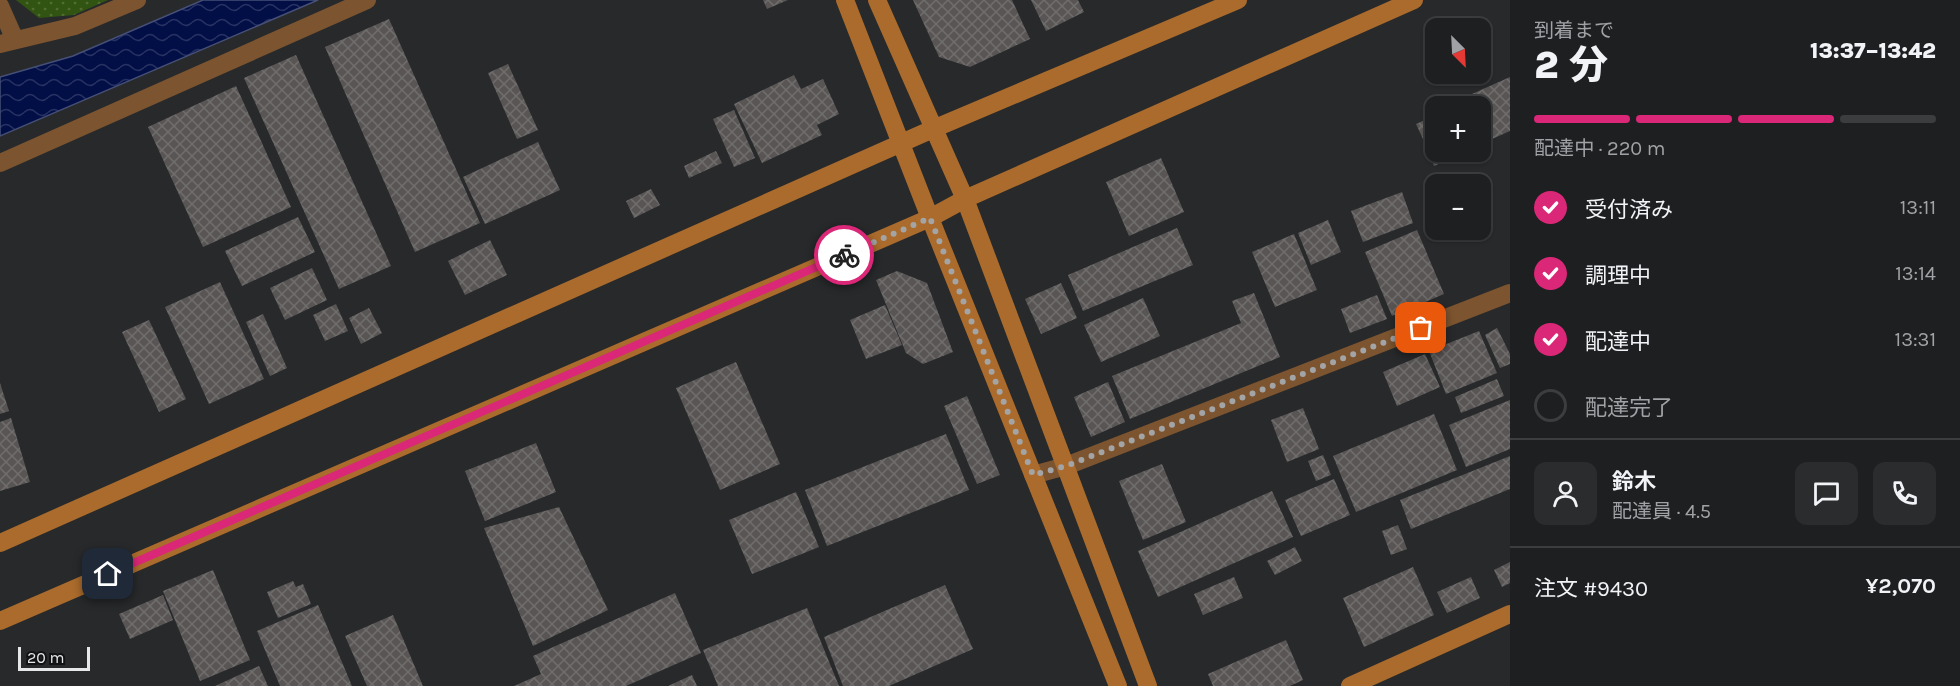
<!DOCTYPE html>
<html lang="ja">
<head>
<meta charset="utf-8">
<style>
	:root { --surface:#1d1f20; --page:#2a2c2d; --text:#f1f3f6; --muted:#a0a2a5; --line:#3b3d3e; --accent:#db2777 }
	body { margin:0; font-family:Karla,"Noto Sans JP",sans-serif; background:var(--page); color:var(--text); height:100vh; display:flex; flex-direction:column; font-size:22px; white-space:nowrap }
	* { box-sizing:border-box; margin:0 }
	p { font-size:20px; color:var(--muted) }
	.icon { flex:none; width:33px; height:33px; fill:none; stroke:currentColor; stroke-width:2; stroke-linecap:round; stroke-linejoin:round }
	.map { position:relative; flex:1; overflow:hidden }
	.sheet { display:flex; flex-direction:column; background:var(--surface); width:450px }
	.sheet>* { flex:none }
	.needle { width:39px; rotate:156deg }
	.fabs { position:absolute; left:1425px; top:18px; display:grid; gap:12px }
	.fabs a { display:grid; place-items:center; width:66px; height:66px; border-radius:12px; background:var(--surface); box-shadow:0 2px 4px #0004,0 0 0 2px var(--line); font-size:30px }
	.scale { position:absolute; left:18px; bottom:15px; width:72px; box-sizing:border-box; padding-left:6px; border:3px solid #e6e7e8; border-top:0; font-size:16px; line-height:21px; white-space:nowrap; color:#e6e7e8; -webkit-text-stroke:4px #111213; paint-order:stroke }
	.pin { position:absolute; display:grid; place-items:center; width:51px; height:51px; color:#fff; margin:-26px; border-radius:12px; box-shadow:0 3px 9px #0006 }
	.courier { position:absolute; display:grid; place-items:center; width:60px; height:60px; margin:-30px; border:4px solid #db2777; border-radius:50%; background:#fff; color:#222; box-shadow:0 2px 8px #0007 }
	.head em { font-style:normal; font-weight:800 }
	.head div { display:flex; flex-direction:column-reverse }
	.head { display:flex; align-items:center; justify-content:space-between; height:102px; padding:0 24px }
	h1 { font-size:39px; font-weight:800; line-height:45px }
	.bar { display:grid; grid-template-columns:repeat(4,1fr); gap:9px 6px; align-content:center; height:72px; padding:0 24px }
	.bar i { height:8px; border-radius:4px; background:var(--line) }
	.bar .selected { background:var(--accent) }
	.bar p { grid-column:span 4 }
	.line { display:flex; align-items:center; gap:15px; padding:0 24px; border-top:2px solid var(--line) }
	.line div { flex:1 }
	.round { display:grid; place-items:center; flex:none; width:63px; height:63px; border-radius:12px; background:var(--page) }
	ol { padding:0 24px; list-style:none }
	li { display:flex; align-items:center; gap:18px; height:66px }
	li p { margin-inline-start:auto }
	li .icon { padding:6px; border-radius:50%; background:var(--accent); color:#fff; stroke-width:4 }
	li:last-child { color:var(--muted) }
	li i { width:33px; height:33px; border:3px solid var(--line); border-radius:50% }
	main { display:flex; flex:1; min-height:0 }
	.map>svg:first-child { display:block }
	.park { fill:url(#park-dots) }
	.water { fill:url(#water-waves); stroke:#465077; stroke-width:1.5 }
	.building { fill:url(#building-cross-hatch) }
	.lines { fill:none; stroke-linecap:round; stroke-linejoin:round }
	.street { stroke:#7c5430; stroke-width:18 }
	.secondary { stroke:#aa6b2c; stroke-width:18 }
	.done { stroke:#a3a4a6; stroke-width:6; stroke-dasharray:0 10.8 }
	.route { stroke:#db2777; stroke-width:8 }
</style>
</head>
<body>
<main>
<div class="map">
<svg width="1510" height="686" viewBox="0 0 1510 686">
	<defs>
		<pattern id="park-dots" width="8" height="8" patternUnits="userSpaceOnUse" patternTransform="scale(1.5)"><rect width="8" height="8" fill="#325412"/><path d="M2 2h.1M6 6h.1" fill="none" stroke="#506d34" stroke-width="1.8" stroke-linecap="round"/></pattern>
		<pattern id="water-waves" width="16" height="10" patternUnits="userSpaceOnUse" patternTransform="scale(1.5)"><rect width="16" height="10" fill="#020f47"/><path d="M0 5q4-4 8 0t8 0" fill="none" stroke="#273262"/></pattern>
		<pattern id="building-cross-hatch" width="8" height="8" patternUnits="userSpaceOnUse" patternTransform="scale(1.5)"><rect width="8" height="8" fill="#585554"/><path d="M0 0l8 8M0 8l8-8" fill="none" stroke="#706d6d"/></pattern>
	</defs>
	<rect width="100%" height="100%" fill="#27292b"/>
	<path class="park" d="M16 0H108L74 15 39 18Z"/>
	<path class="water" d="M203 0H318L0 136V77L73 56Z"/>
	<path class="building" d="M763 0H788L767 9Z
		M913 0H1012L1030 39 970 67 939 57Z
		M1031 0H1078L1084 12 1046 31Z
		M389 19 480 223 415 252 325 47Z
		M296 55 391 266 339 289 244 78Z
		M508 64 538 130 517 139 488 73Z
		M794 75 801 89 823 79 839 114 817 125 822 135 762 163 734 104Z
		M1510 77V131L1483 143 1480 137V106H1467L1463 98Z
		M236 86 291 207 203 247 148 127Z
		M734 110 755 158 734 167 713 119Z
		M1436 115V133L1423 139 1416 124Z
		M1436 139V152H1466L1434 166 1425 144Z
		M538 142 560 190 485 224 463 177Z
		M716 151 722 163 689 178 684 166Z
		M1161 158 1184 212 1129 236 1106 182Z
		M651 189 660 205 634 218 626 201Z
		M1402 192 1413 223 1363 242 1351 211Z
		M298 217 315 252 242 286 225 251Z
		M1328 220 1341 252 1311 265 1298 233Z
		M1177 228 1193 265 1083 311 1068 275Z
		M1417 230 1444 294 1392 316 1365 252Z
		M1294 234 1317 290 1275 307 1252 252Z
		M490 240 507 275 465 295 448 261Z
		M312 268 327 300 285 320 270 288Z
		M897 271 927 283 953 352 923 364 906 353 876 280Z
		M220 282 264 379 209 404 165 307Z
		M1061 283 1077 318 1041 334 1025 299Z
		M1254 293 1280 357 1130 419 1112 376 1241 323 1232 301Z
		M1377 295 1387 319 1350 333 1341 309Z
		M1143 298 1160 336 1101 362 1084 325Z
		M336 304 348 331 325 341 313 315Z
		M885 305 902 345 866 359 850 320Z
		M369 308 382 333 361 344 349 318Z
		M263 314 287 368 270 376 246 322Z
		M149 320 186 399 159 412 122 332Z
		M1497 328 1510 354V364L1500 368 1485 335Z
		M1479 331 1497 373 1446 394 1429 351Z
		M1425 354 1440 387 1397 406 1383 372Z
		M736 362 780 464 720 490 676 388Z
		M1497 379 1504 396 1461 413 1455 397Z
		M1108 382 1125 422 1091 437 1074 397Z
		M0 383 9 411 0 414Z
		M967 396 1000 475 977 484 944 406Z
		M1510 400V449L1466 467 1449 425Z
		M1303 408 1319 449 1287 462 1271 420Z
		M1434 414 1457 470 1356 512 1333 456Z
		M11 418 30 482 0 491V422Z
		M946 434 969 490 827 546 805 490Z
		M536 443 556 492 485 521 465 471Z
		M1323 455 1331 475 1316 481 1308 461Z
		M1510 456V489L1411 529 1400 500Z
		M1162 464 1186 522 1143 540 1119 481Z
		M1334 479 1350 515 1301 536 1285 500Z
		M1272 491 1293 537 1158 597 1138 551Z
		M796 492 819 547 752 574 729 520Z
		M559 507 608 610 533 646 484 528Z
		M1398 525 1407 549 1391 555 1382 531Z
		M1295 547 1302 561 1275 575 1267 561Z
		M1510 562V583L1502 587 1494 570Z
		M1413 567 1434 615 1364 647 1343 598Z
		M213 570 250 660 200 681 163 591Z
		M1234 577 1243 598 1203 615 1194 594Z
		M1471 577 1480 598 1447 613 1437 592Z
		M293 581 296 587 303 584 311 604 278 618 267 592Z
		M945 585 973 649 889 686H843L824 637Z
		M675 593 701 653 626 686H514L541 674 533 656Z
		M163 595 173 620 130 639 119 614Z
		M318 605 352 686H280L257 631Z
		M807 608 839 686H718L703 650Z
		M393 615 423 686H367L345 636Z
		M1286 640 1303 680 1290 686H1213L1208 674Z
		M259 666 268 686H215Z
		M692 675 697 686H668Z"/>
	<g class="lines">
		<path class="street" d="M0 6 15 40
			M0 44 75 26 137 0
			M0 163 367 0
			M1033 475 1066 466 1510 293"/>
		<path class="secondary" d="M845 0 930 218 1118 686
			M877 0 965 199 1148 686
			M0 543 933 129 1238 0
			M0 621 930 218 965 199 1414 0
			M1350 686 1510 614"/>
	</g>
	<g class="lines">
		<path class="done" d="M844 255 930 218 1033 475 1066 466 1421 328"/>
		<path class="route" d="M108 574 844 255"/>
	</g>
</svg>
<div class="fabs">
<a><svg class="needle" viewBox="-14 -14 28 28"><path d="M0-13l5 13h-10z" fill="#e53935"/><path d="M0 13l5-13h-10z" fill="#a0a2a5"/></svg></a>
<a>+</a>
<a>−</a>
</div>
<div class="scale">20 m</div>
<div class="pin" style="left:1421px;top:328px;background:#ea580c"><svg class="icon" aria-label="bag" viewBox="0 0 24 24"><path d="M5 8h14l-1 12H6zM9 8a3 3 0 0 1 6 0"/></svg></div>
<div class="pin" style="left:108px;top:574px;background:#1f2937"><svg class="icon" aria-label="home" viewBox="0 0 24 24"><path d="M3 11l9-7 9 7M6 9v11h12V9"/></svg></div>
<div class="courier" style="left:844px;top:255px"><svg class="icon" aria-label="bike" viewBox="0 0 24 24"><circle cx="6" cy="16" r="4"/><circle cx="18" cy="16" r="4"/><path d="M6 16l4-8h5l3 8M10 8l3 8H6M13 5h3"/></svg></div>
</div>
<section class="sheet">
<div class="head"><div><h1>2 分</h1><p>到着まで</p></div><em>13:37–13:42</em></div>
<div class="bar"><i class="selected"></i><i class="selected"></i><i class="selected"></i><i></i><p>配達中 · 220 m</p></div>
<ol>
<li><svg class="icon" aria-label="check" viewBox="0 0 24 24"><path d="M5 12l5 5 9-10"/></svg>受付済み<p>13:11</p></li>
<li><svg class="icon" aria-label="check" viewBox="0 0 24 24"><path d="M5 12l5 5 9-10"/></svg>調理中<p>13:14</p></li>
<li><svg class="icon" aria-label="check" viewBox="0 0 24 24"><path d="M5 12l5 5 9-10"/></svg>配達中<p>13:31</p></li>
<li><i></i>配達完了</li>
</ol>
<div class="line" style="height:108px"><a class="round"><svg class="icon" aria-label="person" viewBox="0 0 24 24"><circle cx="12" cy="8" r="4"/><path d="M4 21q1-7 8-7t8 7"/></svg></a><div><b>鈴木</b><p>配達員 · 4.5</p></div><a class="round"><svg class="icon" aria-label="chat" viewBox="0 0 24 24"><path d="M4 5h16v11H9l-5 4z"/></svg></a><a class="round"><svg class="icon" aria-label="phone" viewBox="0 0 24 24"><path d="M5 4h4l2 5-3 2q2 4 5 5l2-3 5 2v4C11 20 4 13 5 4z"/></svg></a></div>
<div class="line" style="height:78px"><div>注文 #9430</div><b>¥2,070</b></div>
</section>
</main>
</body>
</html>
